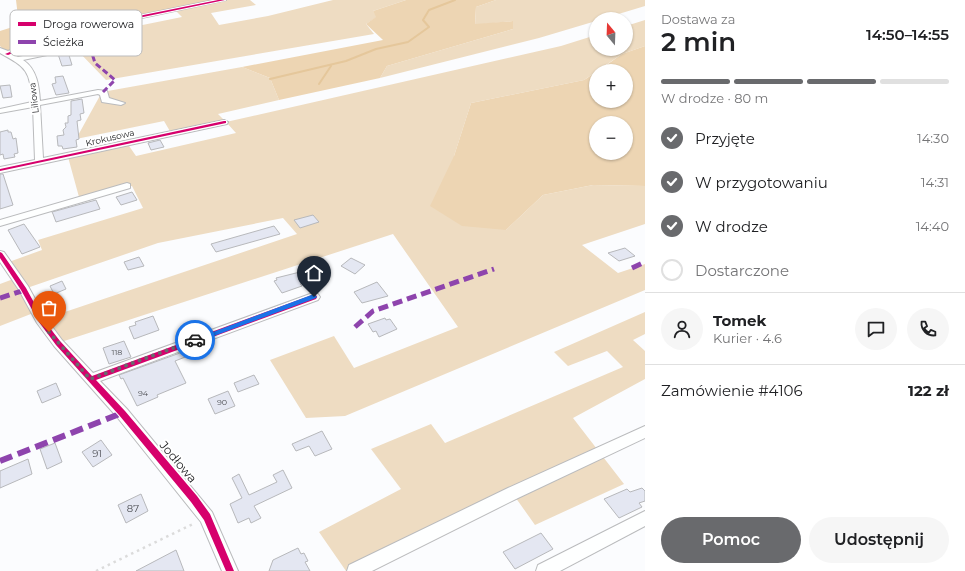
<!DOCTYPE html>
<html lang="pl">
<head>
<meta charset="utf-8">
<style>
	:root { --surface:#fff; --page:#f6f6f6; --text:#202124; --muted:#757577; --line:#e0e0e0; --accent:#696a6d }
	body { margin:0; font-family:Montserrat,sans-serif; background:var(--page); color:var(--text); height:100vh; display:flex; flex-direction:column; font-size:15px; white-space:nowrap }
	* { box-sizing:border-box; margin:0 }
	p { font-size:13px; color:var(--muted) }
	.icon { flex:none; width:22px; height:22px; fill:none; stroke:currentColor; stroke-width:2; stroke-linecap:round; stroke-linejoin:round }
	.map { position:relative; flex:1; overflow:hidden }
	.panel { display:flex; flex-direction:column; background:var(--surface); width:320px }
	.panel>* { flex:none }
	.needle { width:26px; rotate:341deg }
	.fabs { position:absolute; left:589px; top:12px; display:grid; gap:8px }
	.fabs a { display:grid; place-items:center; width:44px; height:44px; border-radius:50%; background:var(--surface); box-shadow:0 1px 3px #0004; font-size:20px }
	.pin { position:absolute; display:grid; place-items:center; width:34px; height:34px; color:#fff; margin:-41px -17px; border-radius:50% 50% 50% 0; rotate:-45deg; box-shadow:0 0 4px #0007 }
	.pin .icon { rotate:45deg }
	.courier { position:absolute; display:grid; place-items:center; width:40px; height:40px; margin:-20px; border:3px solid #1a73e8; border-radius:50%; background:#fff; color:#222; box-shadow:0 1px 5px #0007 }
	.head em { font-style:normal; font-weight:600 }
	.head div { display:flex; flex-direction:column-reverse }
	.head { display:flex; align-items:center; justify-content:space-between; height:68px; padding:0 16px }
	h1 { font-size:26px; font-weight:600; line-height:30px }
	.bar { display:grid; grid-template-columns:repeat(4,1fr); gap:6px 4px; align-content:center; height:48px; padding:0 16px }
	.bar i { height:5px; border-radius:3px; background:var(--line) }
	.bar .selected { background:var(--accent) }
	.bar p { grid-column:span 4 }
	.line { display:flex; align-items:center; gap:10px; padding:0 16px; border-top:1px solid var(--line) }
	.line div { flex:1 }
	.round { display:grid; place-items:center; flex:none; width:42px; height:42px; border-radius:21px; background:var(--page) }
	ol { padding:0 16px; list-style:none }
	li { display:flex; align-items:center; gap:12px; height:44px }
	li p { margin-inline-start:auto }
	li .icon { padding:4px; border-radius:50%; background:var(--accent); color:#fff; stroke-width:4 }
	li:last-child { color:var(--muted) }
	li i { width:22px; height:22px; border:2px solid var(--line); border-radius:50% }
	.action { display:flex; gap:8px; margin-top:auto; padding:8px 16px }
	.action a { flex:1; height:46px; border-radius:24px; background:var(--accent); color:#fff; font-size:16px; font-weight:600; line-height:46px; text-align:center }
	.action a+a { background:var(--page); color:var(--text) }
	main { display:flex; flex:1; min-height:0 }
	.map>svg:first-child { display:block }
	.green { fill:#eedcc2 }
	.forest { fill:#edd5b3; fill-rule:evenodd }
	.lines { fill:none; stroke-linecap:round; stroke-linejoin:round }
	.stream { stroke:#e5c79b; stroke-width:2 }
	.building { fill:#e4e7f2; stroke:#b7b8bb }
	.minor-casing { stroke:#babbbd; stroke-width:2 }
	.path { stroke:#dbdbdb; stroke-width:2.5; stroke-dasharray:2.5 4; stroke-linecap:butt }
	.minor { fill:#feffff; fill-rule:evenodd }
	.quiet-far2 { stroke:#8e44ad; stroke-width:3; stroke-dasharray:6 3; stroke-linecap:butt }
	.quiet-far1 { stroke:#8e44ad; stroke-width:5; stroke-dasharray:10 5; stroke-linecap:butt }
	.quiet { stroke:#8e44ad; stroke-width:6; stroke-dasharray:13 6; stroke-linecap:butt }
	.cycleway-casing { stroke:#fff; stroke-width:2 }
	.cycleway { fill:#d6006c; fill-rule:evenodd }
	.route { fill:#1a73e8 }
	.done { stroke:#696a6d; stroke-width:4; stroke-dasharray:0 7.2 }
	.labels { text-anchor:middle; stroke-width:4; stroke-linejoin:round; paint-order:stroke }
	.number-label { font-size:8px; fill:#4d4f54 }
	.far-street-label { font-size:9px; fill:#1b1c1f; stroke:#fff }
	.near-number-label { font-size:10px; fill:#4d4f54 }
	.near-street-label { font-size:12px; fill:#1b1c1f; stroke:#fff }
	.key { fill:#fff; stroke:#bbbbbc; stroke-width:1 }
	.key-label { font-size:11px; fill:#1b1c1f }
</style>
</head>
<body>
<main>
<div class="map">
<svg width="645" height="571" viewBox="0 0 645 571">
	<rect width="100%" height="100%" fill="#fbfcfe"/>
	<path class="green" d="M223 0H250L256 5 211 13 219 25 268 16 333 0H406L373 11 377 17 366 24 374 34 106 80 76 49 18 60 7 54 29 48 182 17 174 9Z
		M496 0H645V6L602 19H596V21L539 38 380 78 387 66 513 29 512 21 475 25 476 7Z
		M645 20V46L622 54 584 80 471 103 454 156 506 230 543 195 593 185 645 186V224L582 245 618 273 645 264V290L345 416 306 418 270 360 334 336 354 368 458 327 393 234 58 343 41 320 297 234 283 218 158 243 24 289 36 312 0 326V284L16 278 6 263 42 250 38 240 143 208 132 186 79 197 68 157 127 143 136 156 236 133 226 122 171 133 164 121 76 139 102 92 242 67 270 78 279 100 218 114 226 122 561 46 596 35V49H626V26Z
		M645 312V334L633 340 645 351V379L573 418 624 484 535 525 513 494 356 571H346L319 532 401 489 371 449 431 424 445 443 623 367 607 351 568 366 554 352Z"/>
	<path class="forest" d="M16 0H223L77 29 7 54 0 46V31L19 25Z
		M406 0H496L476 7 475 24 513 21V29L387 66 380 78 279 100 270 78 242 67 383 40 366 24 376 17 373 11Z
		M645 46V186L593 185 543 195 506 230 462 226 430 206 454 156 471 103 584 80 596 72V101H626V71H598L622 54ZM596 123H626V153H596Z"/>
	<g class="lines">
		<path class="stream" d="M270 79 346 61 376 49 408 42 429 27 423 20 429 10 455 0
			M319 84 331 66"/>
	</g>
	<path class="building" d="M68 52 72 65 62 66 58 54Z
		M63 76 69 93 56 95 52 84 56 83 55 77Z
		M10 85 12 97 3 98 0 86Z
		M82 99 84 113 80 114 81 120 77 121 79 139 76 140 77 147 63 149 62 146H58L57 136 64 135 63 130 66 127 65 123H68V116L71 115V101Z
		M8 130V132H11L13 139 16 138 18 153 14 154 15 157 4 159 3 154 0 155V132Z
		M160 140 164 147 151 150 148 143Z
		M0 174H3L13 205 0 209Z
		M132 192 137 200 121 205 116 197Z
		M96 200 100 209 56 222 53 214 52 212Z
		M313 215 319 222 300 228 294 220Z
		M24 224 40 247 22 254 8 230Z
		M274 226 280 234 216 252 211 244Z
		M625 248 635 256 619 261 608 253Z
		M139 257 144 266 128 270 124 262Z
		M351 258 365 265 355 274 341 266Z
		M300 272 307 282 300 284 302 286 282 293 274 281 277 280 276 278Z
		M62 281 66 289 54 294 50 286Z
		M377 282 388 296 362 303 354 292Z
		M153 316 159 330 134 339 129 327 136 325 135 322Z
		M385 318 386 320 390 319 397 329 379 337 376 331 373 332 368 324Z
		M124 341 131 357 109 364 103 348Z
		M191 349 193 354 175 361 186 383 157 395 158 397 137 406 123 378 121 379 119 375Z
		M254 375 259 384 238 392 234 383Z
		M56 383 61 395 42 403 37 391Z
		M228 391 235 406 215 414 208 399Z
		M322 431 332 449 315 456 309 446 296 451 292 444Z
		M101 440 112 455 93 467 82 452Z
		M55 443 62 462 47 469 40 449Z
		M28 459 32 474 0 488V471Z
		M283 470 292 488 254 506 261 518 251 523 249 518 238 523 230 504 242 498 232 478 239 474 249 495 277 482 273 475Z
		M642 488 645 491V501L639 503 642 507 619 518 604 499 627 489 630 492Z
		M141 494 148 511 126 523 118 505Z
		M541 533 553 549 515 569 503 552Z
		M298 548 301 554 304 553 308 561 305 562 310 571H269L273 560Z
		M176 550 184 571H136Z"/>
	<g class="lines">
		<g class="minor-casing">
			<path id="minor" d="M214 0H226L62 35 13 54 18 57 76 45 92 46V48L76 49 23 60C37 69 39 86 40 101L98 90 107 91 109 98 125 103 121 105 102 102 100 95 98 94 40 105 43 158 224 120 228 122 227 124 0 173V167L35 160 33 107 0 113V109L32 102C30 70 27 68 0 53V48L8 51 58 32Z
				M127 183 130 184V188L0 226V220Z
				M0 251 4 252 28 286 45 317 62 340 93 373 310 294H318L320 297 318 300 100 381 127 409 212 512 238 571H222L201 522 117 417 54 346 37 323 19 290 0 262Z
				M645 426V438L518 498 372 571H347L349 565 508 488Z
				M645 511V526L560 571H536L538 565Z"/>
		</g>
		<path class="path" d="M96 571 195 523"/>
		<use href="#minor" class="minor"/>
		<path class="quiet-far2" d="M90 47 95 63 115 80 103 92"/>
		<path class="quiet-far1" d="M632 268 645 262
			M0 298 25 290
			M355 327 373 311 494 269"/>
		<path class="quiet" d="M0 461 122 413"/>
		<g class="cycleway-casing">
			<path id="cycleway" d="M218 0H225L61 34 8 55 5 54 59 32Z
				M224 121H226V123L0 171V169Z
				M0 252 2 253 26 288 43 319 60 341 92 376 312 295H316L317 297 316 299 96 380 125 411 197 496 210 514 234 571H226L204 520 191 502 119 415 56 345 39 322 21 290 0 258Z"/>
		</g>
		<use href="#cycleway" class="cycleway"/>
	</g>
	<path class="route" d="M314 294 317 297 316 298 198 342H193L192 340Z"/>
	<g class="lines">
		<path class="done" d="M49 332 90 379 195 340"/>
	</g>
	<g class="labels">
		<g class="number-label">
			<text x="117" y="355">118</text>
			<text x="143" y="396">94</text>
			<text x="222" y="405">90</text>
		</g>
		<g class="far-street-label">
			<text transform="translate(34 98) rotate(-97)" y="3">Liliowa</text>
			<text transform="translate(110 138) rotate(-13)" y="3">Krokusowa</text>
		</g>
		<g class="near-number-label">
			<text x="97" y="457">91</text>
			<text x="133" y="512">87</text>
		</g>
		<g class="near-street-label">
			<text transform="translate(178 462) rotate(50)" y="4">Jodłowa</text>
		</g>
	</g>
	<rect x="10" y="10" width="132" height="46" rx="6" class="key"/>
	<rect x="18" y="22" width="18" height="4" fill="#d6006c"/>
	<rect x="18" y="40" width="18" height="4" fill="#8e44ad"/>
	<g class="key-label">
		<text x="43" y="28">Droga rowerowa</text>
		<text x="43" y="46">Ścieżka</text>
	</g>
</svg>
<div class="fabs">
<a><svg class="needle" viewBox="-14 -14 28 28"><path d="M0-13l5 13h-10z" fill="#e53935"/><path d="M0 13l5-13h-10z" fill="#757577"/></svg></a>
<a>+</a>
<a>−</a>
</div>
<div class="pin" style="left:49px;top:332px;background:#ea580c"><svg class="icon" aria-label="bag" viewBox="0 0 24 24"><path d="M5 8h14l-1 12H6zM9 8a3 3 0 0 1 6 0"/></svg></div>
<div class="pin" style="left:314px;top:297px;background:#1f2937"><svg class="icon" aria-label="home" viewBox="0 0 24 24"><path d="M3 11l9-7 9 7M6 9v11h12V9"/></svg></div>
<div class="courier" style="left:195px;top:340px"><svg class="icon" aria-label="car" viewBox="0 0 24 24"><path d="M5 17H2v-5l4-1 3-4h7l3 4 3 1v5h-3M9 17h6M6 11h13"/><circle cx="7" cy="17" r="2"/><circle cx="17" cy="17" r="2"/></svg></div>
</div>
<section class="panel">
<div class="head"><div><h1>2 min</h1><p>Dostawa za</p></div><em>14:50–14:55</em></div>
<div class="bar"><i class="selected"></i><i class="selected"></i><i class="selected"></i><i></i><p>W drodze · 80 m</p></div>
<ol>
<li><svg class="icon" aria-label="check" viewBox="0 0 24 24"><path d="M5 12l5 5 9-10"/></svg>Przyjęte<p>14:30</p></li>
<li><svg class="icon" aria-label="check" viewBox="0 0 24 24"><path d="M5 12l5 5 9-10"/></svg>W przygotowaniu<p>14:31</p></li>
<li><svg class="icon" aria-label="check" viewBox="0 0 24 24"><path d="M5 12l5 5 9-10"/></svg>W drodze<p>14:40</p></li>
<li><i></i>Dostarczone</li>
</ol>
<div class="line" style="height:72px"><a class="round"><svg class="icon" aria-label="person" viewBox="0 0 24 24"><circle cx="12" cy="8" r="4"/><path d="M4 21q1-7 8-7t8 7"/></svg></a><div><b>Tomek</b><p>Kurier · 4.6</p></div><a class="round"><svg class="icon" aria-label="chat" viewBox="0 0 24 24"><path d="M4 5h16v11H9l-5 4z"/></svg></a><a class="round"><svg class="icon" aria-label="phone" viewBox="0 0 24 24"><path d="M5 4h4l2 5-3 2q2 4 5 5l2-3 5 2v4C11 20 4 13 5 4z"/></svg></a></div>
<div class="line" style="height:52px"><div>Zamówienie #4106</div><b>122 zł</b></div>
<div class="action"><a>Pomoc</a><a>Udostępnij</a></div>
</section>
</main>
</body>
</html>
